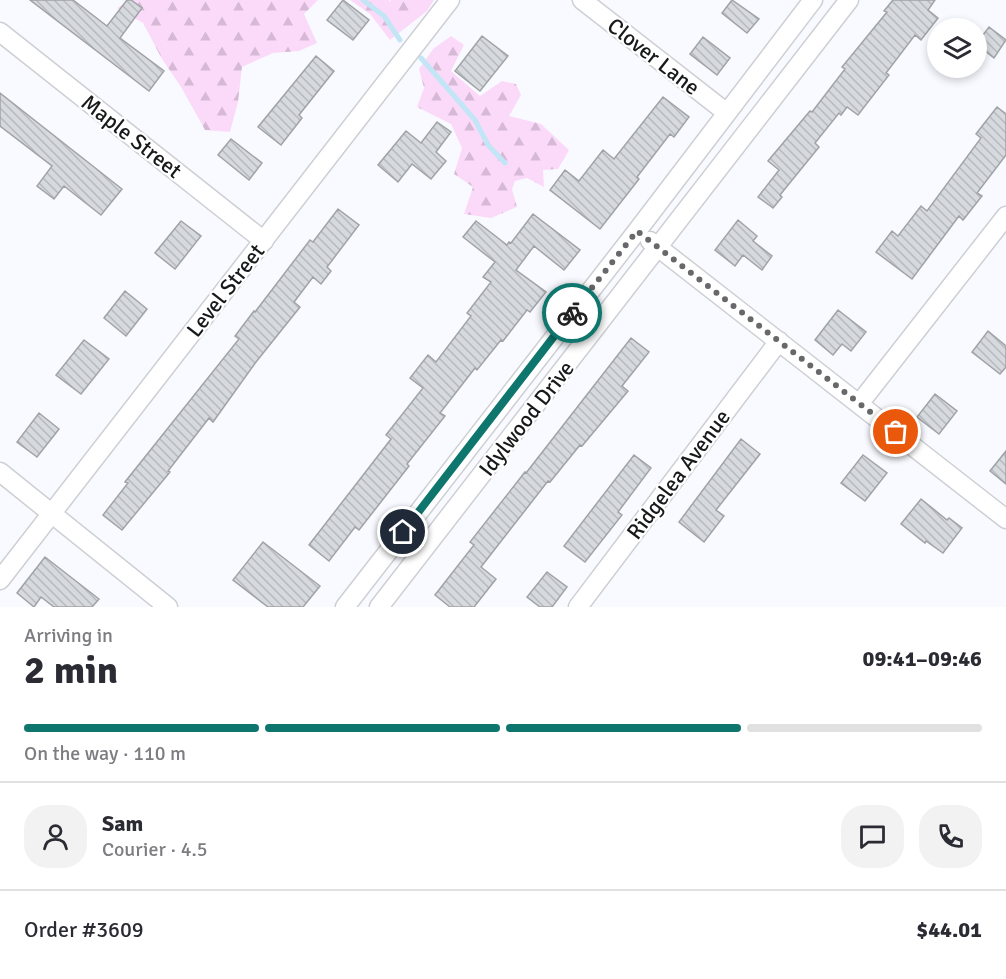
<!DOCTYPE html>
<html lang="en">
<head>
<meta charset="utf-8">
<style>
	:root { --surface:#fff; --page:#f2f2f3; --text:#2b2b33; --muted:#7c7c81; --line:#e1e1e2; --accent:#0f766e }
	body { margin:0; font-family:Signika,sans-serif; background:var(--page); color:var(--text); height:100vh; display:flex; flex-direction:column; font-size:22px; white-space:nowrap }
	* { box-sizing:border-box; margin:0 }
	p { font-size:20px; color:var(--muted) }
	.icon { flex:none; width:33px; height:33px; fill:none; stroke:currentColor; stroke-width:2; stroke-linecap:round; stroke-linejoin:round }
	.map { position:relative; height:607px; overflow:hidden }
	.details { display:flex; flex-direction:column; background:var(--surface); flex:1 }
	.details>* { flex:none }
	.buttons { position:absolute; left:927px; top:18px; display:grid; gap:12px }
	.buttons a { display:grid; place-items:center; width:60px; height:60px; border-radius:50%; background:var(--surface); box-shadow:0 3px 9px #0003; font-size:30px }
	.pin { position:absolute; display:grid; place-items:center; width:51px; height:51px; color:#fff; margin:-26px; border:3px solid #fff; border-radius:50%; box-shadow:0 2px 6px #0007 }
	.courier { position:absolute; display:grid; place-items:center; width:60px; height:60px; margin:-30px; border:4px solid #0f766e; border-radius:50%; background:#fff; color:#222; box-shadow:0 2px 8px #0007 }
	.summary em { font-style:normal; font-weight:800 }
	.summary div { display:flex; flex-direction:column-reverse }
	.summary { display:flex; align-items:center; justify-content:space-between; height:102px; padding:0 24px }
	h1 { font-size:39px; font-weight:800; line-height:45px }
	.bar { display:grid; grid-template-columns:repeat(4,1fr); gap:9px 6px; align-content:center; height:72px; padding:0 24px }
	.bar i { height:8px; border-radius:4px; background:var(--line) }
	.bar .active { background:var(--accent) }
	.bar p { grid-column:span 4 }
	.line { display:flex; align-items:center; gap:15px; padding:0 24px; border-top:2px solid var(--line) }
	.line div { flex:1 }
	.round { display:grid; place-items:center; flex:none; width:63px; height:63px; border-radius:24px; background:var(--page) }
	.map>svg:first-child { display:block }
	.forest { fill:url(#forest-firs) }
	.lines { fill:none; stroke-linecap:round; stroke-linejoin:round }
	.stream { stroke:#c2e6f6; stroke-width:5 }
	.building { fill:url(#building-back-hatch); stroke:#a0a3a6; stroke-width:1.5 }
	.minor-casing { stroke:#cecfd4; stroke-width:21 }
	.minor { stroke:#fff; stroke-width:18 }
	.done { stroke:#67686a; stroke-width:6; stroke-dasharray:0 10.8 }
	.route { stroke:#0f766e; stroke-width:8 }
	.labels { text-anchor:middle; stroke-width:4.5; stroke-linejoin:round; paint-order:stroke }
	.street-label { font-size:22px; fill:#18191a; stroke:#fff }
</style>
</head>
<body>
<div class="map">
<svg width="1006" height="607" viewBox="0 0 1006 607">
	<defs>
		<pattern id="forest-firs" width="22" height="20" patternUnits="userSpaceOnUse" patternTransform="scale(1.5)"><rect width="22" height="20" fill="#fbdaf9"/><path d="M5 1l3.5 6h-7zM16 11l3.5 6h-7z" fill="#d6bad5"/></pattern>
		<pattern id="building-back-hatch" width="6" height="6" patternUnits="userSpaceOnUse" patternTransform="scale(1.5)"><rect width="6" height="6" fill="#d6d9dd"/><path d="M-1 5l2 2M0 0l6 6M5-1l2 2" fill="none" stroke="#b7babd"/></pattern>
	</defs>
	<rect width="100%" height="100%" fill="#f9faff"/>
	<path class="forest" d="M130 0H318L304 14 317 43 299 51 273 53 242 67 238 102 230 132 205 130 181 87 162 59 143 23 117 8Z
		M350 0H389V2L391 0H434L427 11 390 40 370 14Z
		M451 36 464 45 451 71 480 96 502 81 516 84 521 95 509 116 541 124 569 150 558 169 543 170 544 187 527 178 515 181 512 189 517 207 491 218 464 214 473 187 454 174 462 148 451 124 417 107 424 88 419 69 433 49Z"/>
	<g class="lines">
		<path class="stream" d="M363 0 384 16 400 40
			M421 58 475 120 488 145 505 163"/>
	</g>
	<path class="building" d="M30 0H73L107 26 127 0H131L142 8 120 38 164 71 149 91Z
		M343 0 369 20 353 40 327 20Z
		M732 0 759 19 747 33 722 13Z
		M893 0H935L928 10 938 18 921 40 915 35 886 73 889 75 858 115 847 107 841 115 839 113 815 143 819 147 780 195 782 197 773 208 758 197 779 170 768 161 810 111 812 112 845 69 842 67 887 12 884 11Z
		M989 27 1006 40 994 58 976 44Z
		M482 36 508 56 480 91 455 71Z
		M703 37 730 58 717 75 690 54Z
		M316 56 334 71 299 115 302 118 281 145 258 127Z
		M0 93 122 189 101 215 64 186 54 199 37 186 52 166 0 126Z
		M663 97 689 117 674 137 670 134 637 177 639 179 600 229 550 190 565 170 579 181 603 150 614 159Z
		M997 107 1006 114V155L977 193 982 196 963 220 959 216 912 279 876 252 892 231 898 236 921 206 927 211 981 138 976 134Z
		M437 122 451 132 436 152 446 161 431 179 412 164 398 182 378 165 406 131 421 143Z
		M231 139 262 163 249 180 218 155Z
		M338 209 359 225 327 267 331 271 321 284 313 277 294 302 300 307 256 362 213 422 209 418 168 471 170 472 122 530 103 515 128 483 125 482 239 339 235 336 254 311 255 312 310 240 313 242Z
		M533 214 580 250 564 270 534 246 516 270 546 292 530 312 527 310 503 341 501 340 477 370 475 368 440 413 445 416 407 464 409 466 359 530 355 527 329 561 309 545 391 439 386 435 423 388 410 378 428 355 436 362 471 316 467 313 491 282 483 277 495 262 463 237 476 221 507 245 509 242 511 243Z
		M738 220 757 236 753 241 772 256 762 270 743 255 735 266 715 250Z
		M181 221 201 236 175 269 155 253Z
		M125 291 147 309 126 336 104 318Z
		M838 310 866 332 851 351 842 344 833 355 815 340Z
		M988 331 1006 346V367L1000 374 972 352Z
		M631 338 649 352 622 386 628 391 582 446 580 445 550 482 548 481 481 567 496 579 474 607H450L435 595 474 545 470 542 525 472 526 473Z
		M84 340 109 359 81 394 56 375Z
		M935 394 957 411 939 434 917 417Z
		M39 413 59 429 37 457 17 442Z
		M741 439 760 454 716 510 724 516 704 542 679 522Z
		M1006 451V484L990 471Z
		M634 455 651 468 618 512 622 515 585 562 564 546Z
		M863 455 887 473 865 501 841 483Z
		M921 499 947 520 949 518 962 528 943 553 926 541 925 543 901 524Z
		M263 542 320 586 303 607H268L233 580Z
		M45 557 99 599 92 607H54L41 597 34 607 17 593Z
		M547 572 567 587 552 607H540L527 597Z"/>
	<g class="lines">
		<g class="minor-casing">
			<path id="minor" d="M582 0 727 113
				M0 32 264 241
				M650 241 1006 519
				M859 404 1006 216
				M0 472 168 607
				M0 580 450 0
				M345 607 637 231 813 0
				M379 607 849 0
				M578 607 779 341"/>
		</g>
		<use href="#minor" class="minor"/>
	</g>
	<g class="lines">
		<path class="done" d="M572 313 637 231 896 432"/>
		<path class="route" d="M403 532 572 313"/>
	</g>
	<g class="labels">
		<g class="street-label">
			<text transform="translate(654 56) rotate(38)" y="8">Clover Lane</text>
			<text transform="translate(132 136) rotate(38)" y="8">Maple Street</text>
			<text transform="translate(225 290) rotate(-52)" y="8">Level Street</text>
			<text transform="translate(526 418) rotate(-52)" y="8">Idylwood Drive</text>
			<text transform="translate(678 474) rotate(-53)" y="8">Ridgelea Avenue</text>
		</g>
	</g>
</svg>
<div class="buttons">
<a><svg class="icon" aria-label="layers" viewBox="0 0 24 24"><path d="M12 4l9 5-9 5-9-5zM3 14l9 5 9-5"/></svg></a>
</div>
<div class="pin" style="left:896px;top:432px;background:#ea580c"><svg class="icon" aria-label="bag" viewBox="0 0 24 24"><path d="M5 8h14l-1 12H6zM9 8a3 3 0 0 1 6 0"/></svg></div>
<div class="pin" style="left:403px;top:532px;background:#1f2937"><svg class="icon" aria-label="home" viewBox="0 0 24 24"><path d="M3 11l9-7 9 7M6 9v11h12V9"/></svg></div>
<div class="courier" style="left:572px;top:313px"><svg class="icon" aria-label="bike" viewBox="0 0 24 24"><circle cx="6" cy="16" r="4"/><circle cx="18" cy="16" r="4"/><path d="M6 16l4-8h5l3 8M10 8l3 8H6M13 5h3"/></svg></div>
</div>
<section class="details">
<div class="summary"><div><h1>2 min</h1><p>Arriving in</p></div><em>09:41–09:46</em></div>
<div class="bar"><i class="active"></i><i class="active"></i><i class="active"></i><i></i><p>On the way · 110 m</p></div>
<div class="line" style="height:108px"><a class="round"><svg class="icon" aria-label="person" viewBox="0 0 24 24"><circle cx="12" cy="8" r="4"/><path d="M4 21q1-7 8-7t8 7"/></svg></a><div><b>Sam</b><p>Courier · 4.5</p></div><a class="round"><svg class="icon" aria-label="chat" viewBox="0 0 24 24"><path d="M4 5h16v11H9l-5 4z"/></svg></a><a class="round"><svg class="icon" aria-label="phone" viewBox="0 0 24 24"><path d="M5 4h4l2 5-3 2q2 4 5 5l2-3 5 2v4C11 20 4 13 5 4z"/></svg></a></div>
<div class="line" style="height:78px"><div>Order #3609</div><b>$44.01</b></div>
</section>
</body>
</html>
